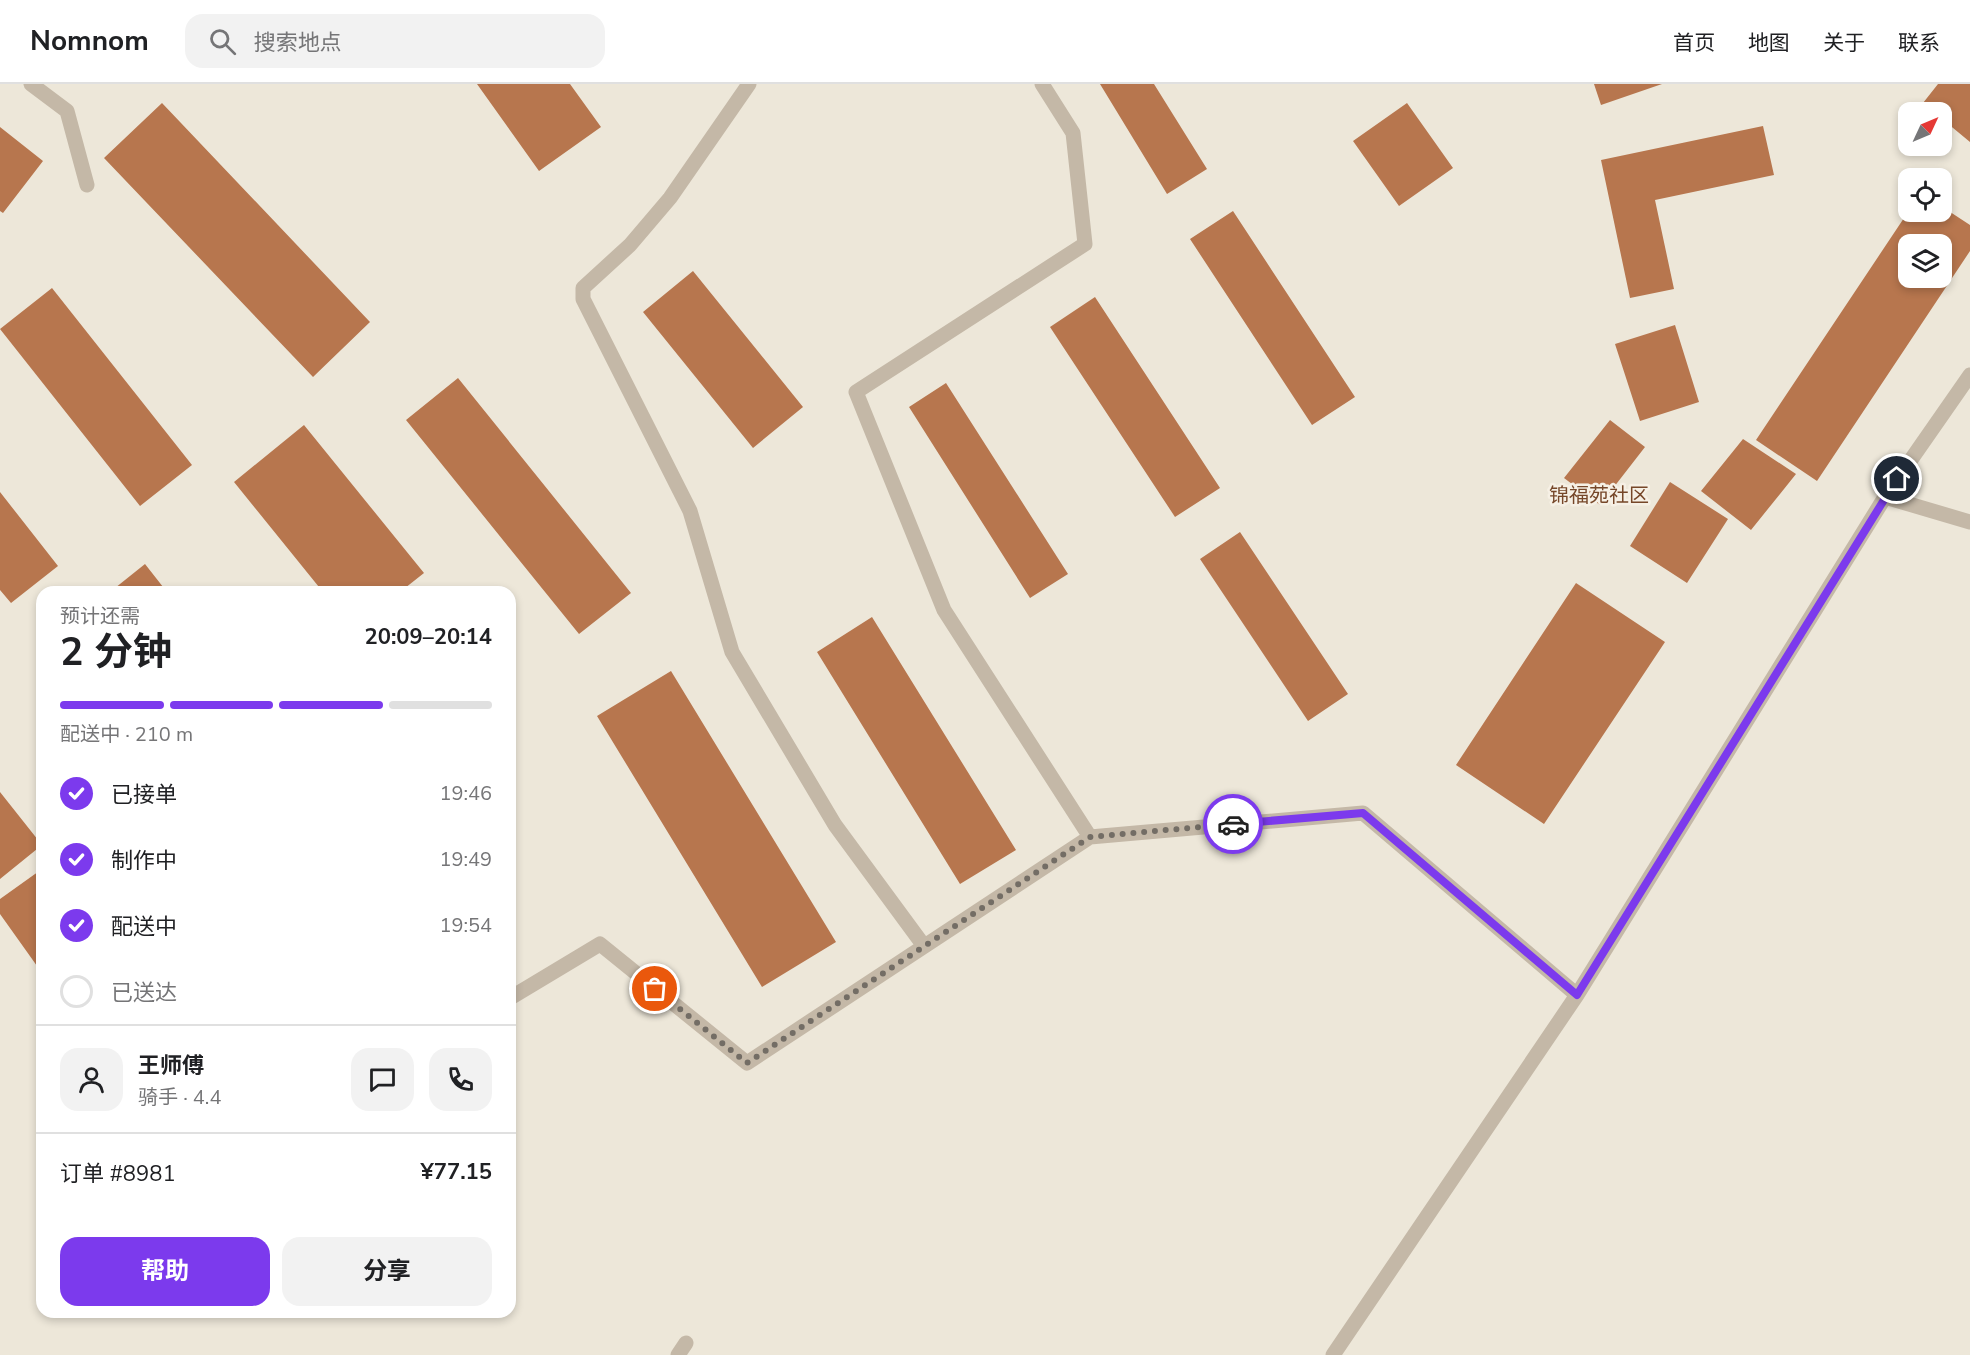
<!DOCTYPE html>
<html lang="zh">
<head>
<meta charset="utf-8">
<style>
	:root { --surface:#fff; --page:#f2f2f2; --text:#202124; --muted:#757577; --line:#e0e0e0; --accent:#7c3aed }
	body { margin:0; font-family:"Nunito Sans","Noto Sans SC",sans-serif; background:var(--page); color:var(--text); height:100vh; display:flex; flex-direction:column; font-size:22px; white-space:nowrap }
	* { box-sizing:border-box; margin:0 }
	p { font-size:20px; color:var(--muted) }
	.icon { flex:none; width:33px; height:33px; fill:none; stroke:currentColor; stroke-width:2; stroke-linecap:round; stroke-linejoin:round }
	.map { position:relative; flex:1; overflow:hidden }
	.panel { position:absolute; left:36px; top:502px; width:480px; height:732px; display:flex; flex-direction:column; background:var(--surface); border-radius:18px; box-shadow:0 3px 9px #0003 }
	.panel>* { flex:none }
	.needle { width:39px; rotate:46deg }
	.tools { position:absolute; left:1898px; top:18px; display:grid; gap:12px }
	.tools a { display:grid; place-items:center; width:54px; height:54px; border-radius:12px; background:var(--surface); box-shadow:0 3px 9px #0003; font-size:30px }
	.pin { position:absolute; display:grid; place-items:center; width:51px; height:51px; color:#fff; margin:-26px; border:3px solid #fff; border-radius:50%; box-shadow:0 2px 6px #0007 }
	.courier { position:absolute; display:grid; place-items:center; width:60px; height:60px; margin:-30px; border:4px solid #7c3aed; border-radius:50%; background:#fff; color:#222; box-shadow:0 2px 8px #0007 }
	.head em { font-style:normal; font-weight:700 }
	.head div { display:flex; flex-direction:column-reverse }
	.head { display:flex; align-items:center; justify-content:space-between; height:102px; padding:0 24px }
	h1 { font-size:39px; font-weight:700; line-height:45px }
	.bar { display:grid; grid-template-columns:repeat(4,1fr); gap:9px 6px; align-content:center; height:72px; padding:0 24px }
	.bar i { height:8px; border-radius:4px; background:var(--line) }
	.bar .on { background:var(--accent) }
	.bar p { grid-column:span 4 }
	.line { display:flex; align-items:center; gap:15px; padding:0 24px; border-top:2px solid var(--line) }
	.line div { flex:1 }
	.round { display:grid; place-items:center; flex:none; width:63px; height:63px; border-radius:18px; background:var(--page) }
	ol { padding:0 24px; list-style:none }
	li { display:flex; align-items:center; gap:18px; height:66px }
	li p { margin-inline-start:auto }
	li .icon { padding:6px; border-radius:50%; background:var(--accent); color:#fff; stroke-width:4 }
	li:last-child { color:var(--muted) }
	li i { width:33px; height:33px; border:3px solid var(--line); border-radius:50% }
	.primary-button { display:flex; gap:12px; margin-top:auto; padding:12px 24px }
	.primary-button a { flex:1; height:69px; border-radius:18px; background:var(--accent); color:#fff; font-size:24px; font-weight:700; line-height:69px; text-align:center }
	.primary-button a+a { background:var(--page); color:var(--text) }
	header { display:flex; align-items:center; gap:36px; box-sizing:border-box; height:84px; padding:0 30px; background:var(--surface); border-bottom:2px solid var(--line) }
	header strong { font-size:28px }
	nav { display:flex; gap:33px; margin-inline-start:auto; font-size:21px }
	.search { width:420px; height:54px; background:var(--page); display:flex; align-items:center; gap:15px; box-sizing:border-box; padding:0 21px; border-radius:18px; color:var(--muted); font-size:22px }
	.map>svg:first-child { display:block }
	.building { fill:#b7764e; fill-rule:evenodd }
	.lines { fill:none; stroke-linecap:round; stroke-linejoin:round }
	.minor { stroke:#c4b8a7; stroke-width:15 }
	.done { stroke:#736d65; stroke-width:6; stroke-dasharray:0 10.8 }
	.route { stroke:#7c3aed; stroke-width:8 }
	.labels { text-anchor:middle; stroke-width:5; stroke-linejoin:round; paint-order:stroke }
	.neighbourhood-label { font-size:20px; fill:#764729; stroke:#f6f0e5 }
</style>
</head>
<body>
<header>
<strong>Nomnom</strong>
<div class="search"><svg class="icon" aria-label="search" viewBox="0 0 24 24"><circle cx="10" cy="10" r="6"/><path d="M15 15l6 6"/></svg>搜索地点</div>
<nav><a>首页</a><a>地图</a><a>关于</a><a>联系</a></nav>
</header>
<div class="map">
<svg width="1970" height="1271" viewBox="0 0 1970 1271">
	<rect width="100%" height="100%" fill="#ede7d9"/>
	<path class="building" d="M477 0H570L601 43 539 87Z
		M1100 0H1154L1207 85 1167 110Z
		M1594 0H1662L1601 21Z
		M1938 0H1970V58L1941 34V28H1934L1923 19Z
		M162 19 370 238 313 293 104 74Z
		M1407 19 1453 84 1399 122 1353 57Z
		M1763 42 1774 91 1655 116 1674 205 1630 214 1601 76Z
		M0 43 43 77 3 129 0 127Z
		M1941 122 1970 141V167L1817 397 1756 356 1908 128H1941ZM1908 160H1941V194H1908Z
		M1233 127 1355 313 1312 341 1190 155Z
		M693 187 803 323 753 364 643 228Z
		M52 204 192 381 140 422 0 245Z
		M1095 213 1220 404 1175 433 1050 243Z
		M1675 241 1699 318 1640 337 1615 260Z
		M458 294 631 509 579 550 406 336Z
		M946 299 1068 490 1030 514 909 323Z
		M1610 336 1645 363 1600 421 1564 394Z
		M304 341 424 489 400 508H323L234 398Z
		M1743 355 1796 390 1751 446 1701 407Z
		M1670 398 1728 435 1687 499 1630 462Z
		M0 408 58 482 11 519 0 506Z
		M1240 448 1348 610 1308 637 1200 475Z
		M145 480 167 508H110Z
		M1576 499 1665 558 1544 740 1456 681Z
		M872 533 1016 766 960 800 817 568Z
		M671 587 836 858 762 903 597 632Z
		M0 708 42 761 0 795Z
		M42 785V889L0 830V815Z"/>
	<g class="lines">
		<path class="minor" d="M31 0 67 27 87 101
			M749 0 670 114 630 161 583 204V215L690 427 732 568 835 741 924 862
			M1042 0 1073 49 1085 160 856 308 944 526 1090 753
			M1885 413 1970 438
			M510 914 600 860 747 979 1090 753 1363 729 1577 911
			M678 1271 686 1259
			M1333 1271 1577 911 1885 413 1970 291"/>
	</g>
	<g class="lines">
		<path class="done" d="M655 905 747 979 1090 753 1233 740"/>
		<path class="route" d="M1233 740 1363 729 1577 911 1897 395"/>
	</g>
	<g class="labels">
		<g class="neighbourhood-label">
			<text x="1599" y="418">锦福苑社区</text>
		</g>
	</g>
</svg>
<div class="tools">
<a><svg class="needle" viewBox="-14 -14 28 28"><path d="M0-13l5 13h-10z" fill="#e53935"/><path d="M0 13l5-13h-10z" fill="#757577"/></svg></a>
<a><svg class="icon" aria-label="locate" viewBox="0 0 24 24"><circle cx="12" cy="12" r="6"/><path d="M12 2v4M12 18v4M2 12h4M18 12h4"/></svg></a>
<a><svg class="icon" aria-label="layers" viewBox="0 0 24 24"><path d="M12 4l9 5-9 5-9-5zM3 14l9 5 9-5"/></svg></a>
</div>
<div class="pin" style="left:655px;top:905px;background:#ea580c"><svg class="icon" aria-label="bag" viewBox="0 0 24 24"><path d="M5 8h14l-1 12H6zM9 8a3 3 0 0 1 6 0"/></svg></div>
<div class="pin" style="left:1897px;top:395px;background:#1f2937"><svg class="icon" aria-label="home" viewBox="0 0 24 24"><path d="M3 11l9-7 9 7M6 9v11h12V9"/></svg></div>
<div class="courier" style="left:1233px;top:740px"><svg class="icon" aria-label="car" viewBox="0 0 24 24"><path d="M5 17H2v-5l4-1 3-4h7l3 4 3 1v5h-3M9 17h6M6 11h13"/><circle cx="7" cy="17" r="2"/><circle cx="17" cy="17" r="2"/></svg></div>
<section class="panel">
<div class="head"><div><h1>2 分钟</h1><p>预计还需</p></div><em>20:09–20:14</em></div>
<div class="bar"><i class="on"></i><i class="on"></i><i class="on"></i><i></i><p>配送中 · 210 m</p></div>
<ol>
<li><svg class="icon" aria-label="check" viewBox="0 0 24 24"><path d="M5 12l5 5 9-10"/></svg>已接单<p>19:46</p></li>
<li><svg class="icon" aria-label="check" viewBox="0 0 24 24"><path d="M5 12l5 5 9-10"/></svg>制作中<p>19:49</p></li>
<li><svg class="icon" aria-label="check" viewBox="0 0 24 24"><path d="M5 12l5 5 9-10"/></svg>配送中<p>19:54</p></li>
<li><i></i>已送达</li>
</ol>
<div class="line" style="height:108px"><a class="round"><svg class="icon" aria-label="person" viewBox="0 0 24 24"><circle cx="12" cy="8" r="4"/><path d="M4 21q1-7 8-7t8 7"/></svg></a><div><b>王师傅</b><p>骑手 · 4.4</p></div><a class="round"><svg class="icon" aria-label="chat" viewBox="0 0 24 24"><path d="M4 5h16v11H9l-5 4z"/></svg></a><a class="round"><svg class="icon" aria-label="phone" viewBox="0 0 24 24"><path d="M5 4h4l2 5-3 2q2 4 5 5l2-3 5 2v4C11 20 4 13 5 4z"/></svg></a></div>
<div class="line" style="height:78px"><div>订单 #8981</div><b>¥77.15</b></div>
<div class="primary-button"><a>帮助</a><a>分享</a></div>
</section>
</div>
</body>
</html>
